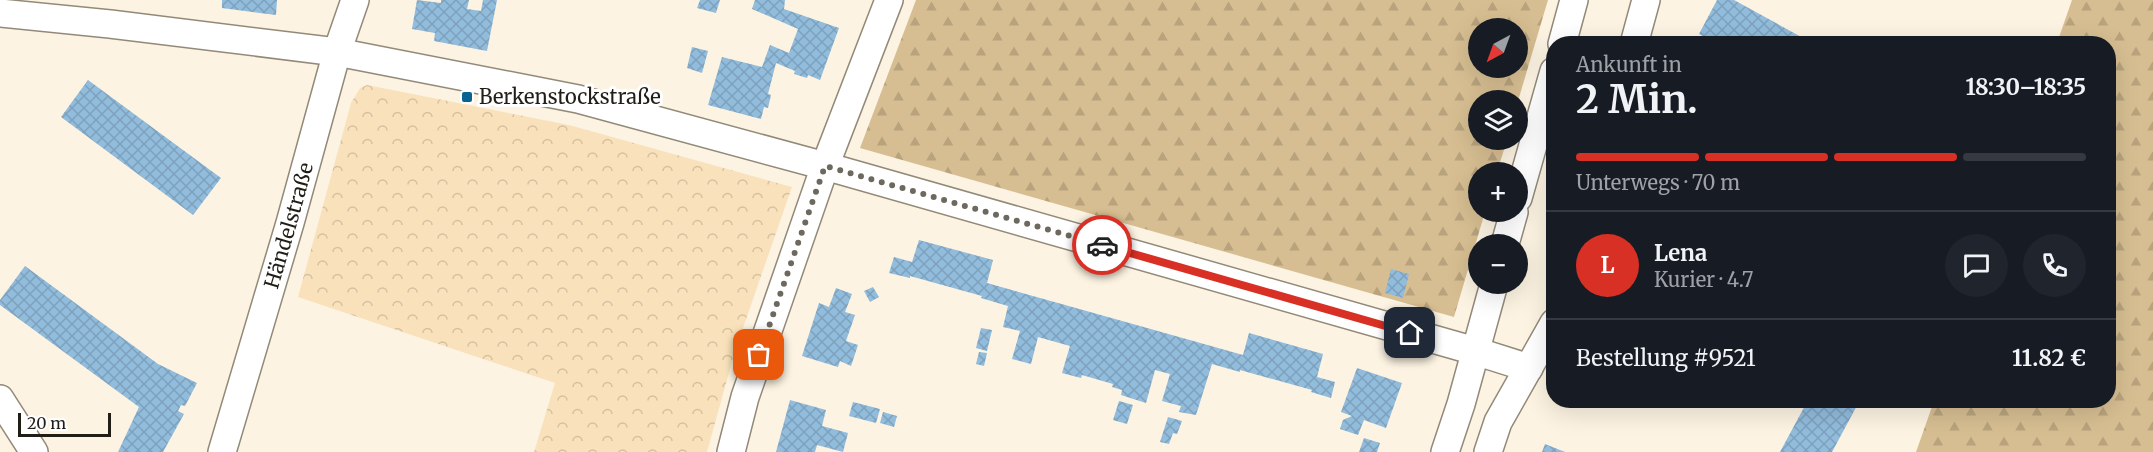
<!DOCTYPE html>
<html lang="de">
<head>
<meta charset="utf-8">
<style>
	:root { --surface:#171b24; --page:#20242c; --text:#f1f3f6; --muted:#9ea1a6; --line:#363941; --accent:#d93025 }
	body { margin:0; font-family:Merriweather,serif; background:var(--page); color:var(--text); height:100vh; display:flex; flex-direction:column; font-size:22px; white-space:nowrap }
	* { box-sizing:border-box; margin:0 }
	p { font-size:20px; color:var(--muted) }
	.icon { flex:none; width:33px; height:33px; fill:none; stroke:currentColor; stroke-width:2; stroke-linecap:round; stroke-linejoin:round }
	.map { position:relative; flex:1; overflow:hidden }
	.drawer { position:absolute; left:1546px; top:36px; width:570px; height:372px; display:flex; flex-direction:column; background:var(--surface); border-radius:24px; box-shadow:0 6px 24px #0002 }
	.drawer>* { flex:none }
	.needle { width:39px; rotate:221deg }
	.controls { position:absolute; left:1468px; top:18px; display:grid; gap:12px }
	.controls a { display:grid; place-items:center; width:60px; height:60px; border-radius:50%; background:var(--surface); box-shadow:0 6px 24px #0002; font-size:30px }
	.scale { position:absolute; left:18px; bottom:15px; width:93px; box-sizing:border-box; padding-left:6px; border:3px solid #211e18; border-top:0; font-size:16px; line-height:21px; white-space:nowrap; color:#211e18; -webkit-text-stroke:4px #fff; paint-order:stroke }
	.pin { position:absolute; display:grid; place-items:center; width:51px; height:51px; color:#fff; margin:-26px; border-radius:12px; box-shadow:0 3px 9px #0006 }
	.courier { position:absolute; display:grid; place-items:center; width:60px; height:60px; margin:-30px; border:4px solid #d93025; border-radius:50%; background:#fff; color:#222; box-shadow:0 2px 8px #0007 }
	.head em { font-style:normal; font-weight:700 }
	.head div { display:flex; flex-direction:column-reverse }
	.head { display:flex; align-items:center; justify-content:space-between; height:102px; padding:0 30px }
	h1 { font-size:39px; font-weight:700; line-height:45px }
	.bar { display:grid; grid-template-columns:repeat(4,1fr); gap:9px 6px; align-content:center; height:72px; padding:0 30px }
	.bar i { height:8px; border-radius:4px; background:var(--line) }
	.bar .active { background:var(--accent) }
	.bar p { grid-column:span 4 }
	.line { display:flex; align-items:center; gap:15px; padding:0 30px; border-top:2px solid var(--line) }
	.line div { flex:1 }
	.round { display:grid; place-items:center; flex:none; width:63px; height:63px; border-radius:32px; background:var(--page) }
	.map>svg:first-child { display:block }
	.forest { fill:url(#forest-firs); fill-rule:evenodd }
	.park { fill:url(#park-crowns) }
	.building { fill:url(#building-cross-hatch) }
	.lines { fill:none; stroke-linecap:round; stroke-linejoin:round }
	.minor-casing { stroke:#928979; stroke-width:30 }
	.minor { stroke:#fff; stroke-width:27 }
	.done { stroke:#6e695f; stroke-width:6; stroke-dasharray:0 10.8 }
	.route { stroke:#d93025; stroke-width:8 }
	.poi-dot { fill:#0a6293; stroke:#fff; stroke-width:2 }
	.labels { text-anchor:middle; stroke-width:6; stroke-linejoin:round; paint-order:stroke }
	.poi-label { font-size:20px; fill:#211e18; stroke:#fff; text-anchor:start }
	.street-label { font-size:20px; fill:#211e18; stroke:#fff }
</style>
</head>
<body>
<div class="map">
<svg width="2153" height="452" viewBox="0 0 2153 452">
	<defs>
		<pattern id="forest-firs" width="22" height="20" patternUnits="userSpaceOnUse" patternTransform="scale(1.5)"><rect width="22" height="20" fill="#d7be92"/><path d="M5 1l3.5 6h-7zM16 11l3.5 6h-7z" fill="#b8a37d"/></pattern>
		<pattern id="park-crowns" width="20" height="18" patternUnits="userSpaceOnUse" patternTransform="scale(1.5)"><rect width="20" height="18" fill="#f9e2bb"/><path d="M2 6a3 3 0 1 1 6 0M12 15a3 3 0 1 1 6 0" fill="none" stroke="#d5c1a0"/></pattern>
		<pattern id="building-cross-hatch" width="8" height="8" patternUnits="userSpaceOnUse" patternTransform="scale(1.5)"><rect width="8" height="8" fill="#91bcdc"/><path d="M0 0l8 8M0 8l8-8" fill="none" stroke="#7da1bc"/></pattern>
	</defs>
	<rect width="100%" height="100%" fill="#fcf3e2"/>
	<path class="forest" d="M916 0H1548L1518 101 1479 100V140H1507L1497 172H1479V212H1485L1454 317 860 148ZM1479 28H1518V68H1479Z
		M2072 0H2153V452H1916L1934 401 2109 400V44L2057 43Z"/>
	<path class="park" d="M367 85 569 125 792 187 735 351 707 452H534L555 383 298 297 351 103 360 88Z"/>
	<path class="building" d="M222 0H277L276 15 222 8Z
		M417 0 441 3V0H469L467 9 481 11 483 0H497L487 51 434 41 435 33 412 29Z
		M700 0H720L716 13 697 8Z
		M755 0H785L784 9 839 28 820 80 808 75 807 78 794 74 795 71 776 63 768 94 771 95 768 108 764 107 761 119 708 105 722 57 762 67 770 45 789 53 798 29 752 9Z
		M1717 0H1734L1814 44H1717L1699 34Z
		M692 47 708 51 702 73 687 68Z
		M88 80 221 178 193 215 61 117Z
		M919 240 993 260 987 283 1140 326 1243 355 1249 333 1323 354 1317 377 1335 382 1331 398 1311 392 1312 390 1240 370V372L1212 364 1196 415 1179 412 1181 406 1162 401 1170 374 1155 370 1146 403 1121 395 1122 390 1112 387 1113 384 1082 375 1081 378 1062 373 1070 346 1038 337 1031 364 1012 359 1020 331 1003 327 1008 306 981 298 982 296 910 276V278L889 273 894 257 912 262Z
		M25 266 158 364 197 383 185 406 181 405 178 411 184 414 163 452H118L139 407 0 305V300Z
		M1391 269 1409 274 1403 298 1385 293Z
		M873 287 879 297 870 302 864 291Z
		M836 288 852 294 845 312 855 315 846 341 858 345 851 366 840 361 838 367 802 356 819 303 829 307Z
		M981 328 992 330 987 351 976 348Z
		M979 352 987 353 984 366 976 364Z
		M1357 368 1402 383 1386 428 1364 420 1358 435 1340 429 1343 420 1352 416 1341 412Z
		M790 400 826 410 822 426 848 433 843 452 817 445 815 452H776Z
		M1808 400H1860L1832 452H1780Z
		M1119 401 1133 405 1127 424 1113 420Z
		M853 402 880 409 876 423 849 416Z
		M883 412 897 416 894 427 880 423Z
		M1168 417 1182 421 1177 434 1173 433 1169 444 1160 442Z
		M1364 438 1380 443 1377 452H1359Z
		M1545 444 1565 452H1542Z"/>
	<g class="lines">
		<g class="minor-casing">
			<g id="minor">
				<path d="M0 13 110 24 337 52 578 99 825 166 1475 351 1529 368"/>
				<path d="M1562 44 1574 0"/>
				<path d="M1634 44 1646 0"/>
				<path d="M1518 198 1554 71"/>
				<path d="M1505 244 1514 212"/>
				<path d="M0 399 34 452"/>
				<path id="s1" d="M222 452 290 223 337 52 355 0"/>
				<path d="M731 452 745 397 825 166 889 0"/>
				<path d="M1445 452 1461 404 1494 284"/>
				<path d="M1488 452 1498 422 1554 323"/>
			</g>
		</g>
		<use href="#minor" class="minor"/>
	</g>
	<g class="lines">
		<path class="done" d="M759 355 825 166 1102 245"/>
		<path class="route" d="M1102 245 1410 333"/>
	</g>
	<rect class="poi-dot" x="461" y="91" width="12" height="12" rx="3"/>
	<g class="labels">
		<g class="poi-label">
			<text x="479" y="104">Berkenstockstraße</text>
		</g>
		<g class="street-label">
			<text dy="7" stroke="none"><textPath href="#s1" startOffset="236">Händelstraße</textPath></text>
		</g>
	</g>
</svg>
<div class="controls">
<a><svg class="needle" viewBox="-14 -14 28 28"><path d="M0-13l5 13h-10z" fill="#e53935"/><path d="M0 13l5-13h-10z" fill="#9ea1a6"/></svg></a>
<a><svg class="icon" aria-label="layers" viewBox="0 0 24 24"><path d="M12 4l9 5-9 5-9-5zM3 14l9 5 9-5"/></svg></a>
<a>+</a>
<a>−</a>
</div>
<div class="scale">20 m</div>
<div class="pin" style="left:759px;top:355px;background:#ea580c"><svg class="icon" aria-label="bag" viewBox="0 0 24 24"><path d="M5 8h14l-1 12H6zM9 8a3 3 0 0 1 6 0"/></svg></div>
<div class="pin" style="left:1410px;top:333px;background:#1f2937"><svg class="icon" aria-label="home" viewBox="0 0 24 24"><path d="M3 11l9-7 9 7M6 9v11h12V9"/></svg></div>
<div class="courier" style="left:1102px;top:245px"><svg class="icon" aria-label="car" viewBox="0 0 24 24"><path d="M5 17H2v-5l4-1 3-4h7l3 4 3 1v5h-3M9 17h6M6 11h13"/><circle cx="7" cy="17" r="2"/><circle cx="17" cy="17" r="2"/></svg></div>
<section class="drawer">
<div class="head"><div><h1>2 Min.</h1><p>Ankunft in</p></div><em>18:30–18:35</em></div>
<div class="bar"><i class="active"></i><i class="active"></i><i class="active"></i><i></i><p>Unterwegs · 70 m</p></div>
<div class="line" style="height:108px"><b class="round" style="background:var(--accent);color:#fff">L</b><div><b>Lena</b><p>Kurier · 4.7</p></div><a class="round"><svg class="icon" aria-label="chat" viewBox="0 0 24 24"><path d="M4 5h16v11H9l-5 4z"/></svg></a><a class="round"><svg class="icon" aria-label="phone" viewBox="0 0 24 24"><path d="M5 4h4l2 5-3 2q2 4 5 5l2-3 5 2v4C11 20 4 13 5 4z"/></svg></a></div>
<div class="line" style="height:78px"><div>Bestellung #9521</div><b>11.82 €</b></div>
</section>
</div>
</body>
</html>
